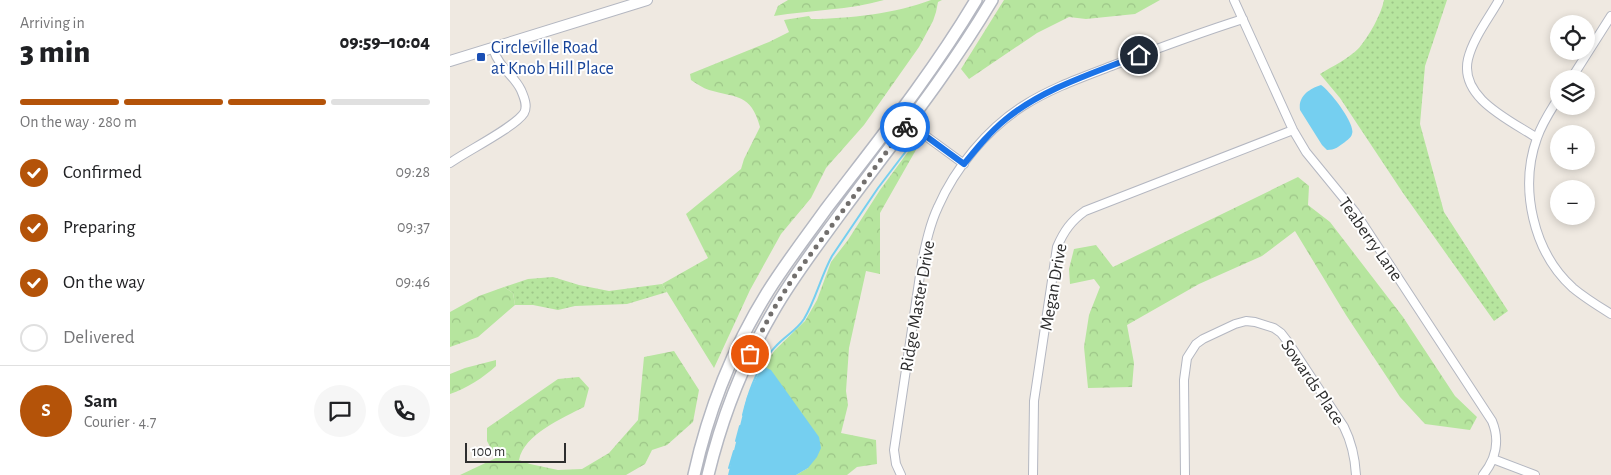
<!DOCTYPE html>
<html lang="en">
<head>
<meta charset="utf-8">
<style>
	:root { --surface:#fff; --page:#f6f6f6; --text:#202124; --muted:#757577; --line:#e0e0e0; --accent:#b45309 }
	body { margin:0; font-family:"Alegreya Sans",sans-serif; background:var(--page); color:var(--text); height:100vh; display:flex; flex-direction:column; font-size:19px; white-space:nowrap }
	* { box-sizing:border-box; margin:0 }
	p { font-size:16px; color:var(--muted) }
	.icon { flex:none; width:28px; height:28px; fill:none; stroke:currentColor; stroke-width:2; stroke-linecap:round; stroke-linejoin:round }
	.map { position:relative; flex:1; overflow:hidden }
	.sheet { display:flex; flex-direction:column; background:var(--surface); width:450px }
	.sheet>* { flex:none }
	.controls { position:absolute; left:1100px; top:15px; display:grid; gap:10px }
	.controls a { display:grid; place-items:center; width:45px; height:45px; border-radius:50%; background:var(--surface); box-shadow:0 2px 8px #0003; font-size:25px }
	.scale { position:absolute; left:15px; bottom:12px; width:101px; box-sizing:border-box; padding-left:5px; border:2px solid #2e2e2e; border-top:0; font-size:14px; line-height:18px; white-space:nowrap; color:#2e2e2e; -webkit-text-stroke:4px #fff; paint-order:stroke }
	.pin { position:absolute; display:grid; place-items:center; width:42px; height:42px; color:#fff; margin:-21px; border:2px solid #fff; border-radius:50%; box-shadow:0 1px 5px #0007 }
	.courier { position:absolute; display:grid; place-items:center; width:50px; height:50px; margin:-25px; border:4px solid #1a73e8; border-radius:50%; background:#fff; color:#222; box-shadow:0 1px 6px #0007 }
	.headline em { font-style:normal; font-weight:800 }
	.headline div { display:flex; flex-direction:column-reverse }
	.headline { display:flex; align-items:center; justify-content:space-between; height:85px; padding:0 20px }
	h1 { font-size:32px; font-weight:800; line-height:38px }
	.bar { display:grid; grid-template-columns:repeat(4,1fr); gap:8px 5px; align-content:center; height:60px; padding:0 20px }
	.bar i { height:6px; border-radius:4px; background:var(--line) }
	.bar .selected { background:var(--accent) }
	.bar p { grid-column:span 4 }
	.line { display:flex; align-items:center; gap:12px; padding:0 20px; border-top:1px solid var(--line) }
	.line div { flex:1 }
	.round { display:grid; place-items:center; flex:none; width:52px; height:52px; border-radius:26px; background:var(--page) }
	ol { padding:0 20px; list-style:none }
	li { display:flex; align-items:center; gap:15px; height:55px }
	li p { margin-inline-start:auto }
	li .icon { padding:5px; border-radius:50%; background:var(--accent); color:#fff; stroke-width:4 }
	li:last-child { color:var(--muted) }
	li i { width:28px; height:28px; border:2px solid var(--line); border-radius:50% }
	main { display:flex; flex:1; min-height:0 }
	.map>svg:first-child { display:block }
	.grass { fill:url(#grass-dots) }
	.forest { fill:url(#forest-crowns) }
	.water { fill:#75cff0 }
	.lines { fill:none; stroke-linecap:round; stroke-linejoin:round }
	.stream { stroke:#75cff0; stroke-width:2 }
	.minor-casing { stroke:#b4b7c1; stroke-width:10 }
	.tertiary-casing { stroke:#b4b7c1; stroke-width:12 }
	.secondary-casing { stroke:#b4b7c1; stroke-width:14 }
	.minor { stroke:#fff; stroke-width:8 }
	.tertiary { stroke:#fff; stroke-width:10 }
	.secondary { stroke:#fff; stroke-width:11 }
	.done { stroke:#726f6d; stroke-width:5; stroke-dasharray:0 9 }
	.route { stroke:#1a73e8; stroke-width:6 }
	.transit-dot { fill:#1a4fb4; stroke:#fff; stroke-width:2 }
	.labels { text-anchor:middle; stroke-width:4; stroke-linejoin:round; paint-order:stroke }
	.transit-label { font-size:18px; fill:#164399; stroke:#fff; text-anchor:start }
	.street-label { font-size:18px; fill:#2e2e2e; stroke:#fff }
</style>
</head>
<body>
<main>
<section class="sheet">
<div class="headline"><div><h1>3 min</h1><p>Arriving in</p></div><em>09:59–10:04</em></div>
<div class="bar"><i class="selected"></i><i class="selected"></i><i class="selected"></i><i></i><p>On the way · 280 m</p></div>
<ol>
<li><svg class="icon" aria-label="check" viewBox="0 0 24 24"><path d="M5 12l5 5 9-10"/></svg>Confirmed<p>09:28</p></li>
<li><svg class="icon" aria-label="check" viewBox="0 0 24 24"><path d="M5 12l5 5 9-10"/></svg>Preparing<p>09:37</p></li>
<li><svg class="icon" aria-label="check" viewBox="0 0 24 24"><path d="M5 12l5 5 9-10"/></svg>On the way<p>09:46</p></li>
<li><i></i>Delivered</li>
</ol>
<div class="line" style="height:90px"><b class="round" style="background:var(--accent);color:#fff">S</b><div><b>Sam</b><p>Courier · 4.7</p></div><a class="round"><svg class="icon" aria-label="chat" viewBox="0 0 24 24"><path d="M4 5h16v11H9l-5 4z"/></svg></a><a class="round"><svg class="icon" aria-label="phone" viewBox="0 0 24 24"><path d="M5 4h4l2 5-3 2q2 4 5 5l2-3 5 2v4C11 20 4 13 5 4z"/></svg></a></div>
</section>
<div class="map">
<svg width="1161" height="475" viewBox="0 0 1161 475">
	<defs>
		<pattern id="grass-dots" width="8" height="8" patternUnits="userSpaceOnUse" patternTransform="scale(1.25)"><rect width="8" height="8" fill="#b6e59e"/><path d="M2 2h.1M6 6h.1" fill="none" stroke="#9dc588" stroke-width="1.8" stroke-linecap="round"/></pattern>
		<pattern id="forest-crowns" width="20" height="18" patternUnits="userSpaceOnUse" patternTransform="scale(1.25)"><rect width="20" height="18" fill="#b6e59e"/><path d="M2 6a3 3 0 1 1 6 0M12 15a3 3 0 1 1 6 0" fill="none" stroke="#9dc588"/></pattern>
	</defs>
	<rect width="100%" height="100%" fill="#efe9e1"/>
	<path class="grass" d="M934 0H997L975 66 970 124 994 212 1058 311 1044 321 953 193 890 98 870 74C883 66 898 59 909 48 919 36 931 15 934 0Z
		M103 277 129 285 159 291 212 284 217 292 177 304 125 306 108 310 83 305H65L63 293 54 287 78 279Z"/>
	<path class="forest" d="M338 0H434C400 10 360 10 324 16L328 6Z
		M481 0H492L488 2 486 12 483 21 469 47 414 125 376 168 361 198 331 234 300 290 264 368 212 284 258 258 236 214 291 169 294 159 310 127C301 93 286 98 259 90 253 88 247 84 241 80L240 74 319 42 339 32 334 20 359 16 361 19C397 19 448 13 481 0Z
		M554 0H710L685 14 636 19 619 17 587 33 519 79 511 69Z
		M463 145 467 148 430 213V274L416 271 399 348 396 391 398 405 391 433 426 440 427 464 407 467 397 475H346L358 468 313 367 325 350 355 321 367 300 381 262 398 240 430 190Z
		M848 177 859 186 858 205 880 222 953 317 1005 396 1027 417 1020 430 975 424 950 397 896 315 845 231 812 256 749 284 677 325 684 363 682 387 638 388 634 347 639 315 650 287 644 279 620 284 619 269 624 249 646 245 663 267Z
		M54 287 63 293 65 305 28 337 0 347V312L29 296Z
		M224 351 249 390 243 422 217 445 202 450 195 464 176 475H10L46 458 37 441V428L108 379 129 377 139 388 134 407C113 418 74 434 69 460L80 464 108 470 132 469 159 453 188 420 194 357Z
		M46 360V366C34 377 16 389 0 394V374L15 368Z"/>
	<path class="water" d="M871 85C880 91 906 124 902 134 901 138 897 140 895 142 888 147 885 150 877 150L872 145 850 110C848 96 859 89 871 85Z
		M312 366 321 370 369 437 371 448 367 457 358 468 346 475H278L297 397Z"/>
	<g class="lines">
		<path class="stream" d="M293 415C299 390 308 364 326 346 335 336 347 330 354 319 366 299 371 276 382 256L428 188 463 142
			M286 441 290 426
			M279 468 284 451"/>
		<g class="minor-casing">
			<path id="minor" d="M784 0 843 130 856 152 905 212 1042 421C1050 440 1046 459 1033 475
				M1049 0C1039 18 1023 38 1018 59 1009 98 1060 120 1087 138
				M1121 79 1161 16
				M1109 97C1101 110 1092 123 1087 138 1069 188 1083 252 1123 288 1135 298 1148 306 1161 314
				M458 123 514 164
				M0 163C17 151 65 127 74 113 78 106 74 97 71 90 63 74 50 69 43 49
				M1043 459 1085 475
				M451 475 446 464 444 450 472 262C476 243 480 224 488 207 505 168 537 129 573 106 601 88 633 77 664 65 706 49 749 33 793 19
				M583 475 584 401 607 247C614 231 621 221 635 211L843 130
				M735 475 734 380 737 358 746 344 753 339 785 324 796 321 805 322 824 328 831 333 838 342 894 427C902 443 905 457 906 475"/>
		</g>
		<g class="tertiary-casing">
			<path id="tertiary" d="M0 61 197 0"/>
		</g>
		<g class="secondary-casing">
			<path id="secondary" d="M244 475C258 412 283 348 317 293 335 264 356 237 376 209 428 141 482 74 526 0
				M258 475C272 417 294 361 324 310 344 275 369 243 393 210 444 141 498 74 542 0"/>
		</g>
		<use href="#minor" class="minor"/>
		<use href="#tertiary" class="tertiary"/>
		<use href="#secondary" class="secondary"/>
	</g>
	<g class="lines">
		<path class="done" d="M300 354 323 310 343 278 455 127"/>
		<path class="route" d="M455 127 458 123 514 164C527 148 540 132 556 119 594 88 644 73 689 55"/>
	</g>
	<rect class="transit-dot" x="26" y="52" width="10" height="10" rx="2.5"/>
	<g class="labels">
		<g class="transit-label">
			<text x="41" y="53">Circleville Road<tspan x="41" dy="21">at Knob Hill Place</tspan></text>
		</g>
		<g class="street-label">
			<text transform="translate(921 239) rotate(55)" y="6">Teaberry Lane</text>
			<text transform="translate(603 287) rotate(-80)" y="6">Megan Drive</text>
			<text transform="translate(467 306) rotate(-80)" y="6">Ridge Master Drive</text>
			<text transform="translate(863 382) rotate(56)" y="6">Sowards Place</text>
		</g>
	</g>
</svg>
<div class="controls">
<a><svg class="icon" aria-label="locate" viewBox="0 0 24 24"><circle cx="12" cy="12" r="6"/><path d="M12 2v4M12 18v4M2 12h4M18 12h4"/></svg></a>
<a><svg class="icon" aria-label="layers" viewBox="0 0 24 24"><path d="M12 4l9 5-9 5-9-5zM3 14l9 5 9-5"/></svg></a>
<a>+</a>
<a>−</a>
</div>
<div class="scale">100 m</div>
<div class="pin" style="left:300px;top:354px;background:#ea580c"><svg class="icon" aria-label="bag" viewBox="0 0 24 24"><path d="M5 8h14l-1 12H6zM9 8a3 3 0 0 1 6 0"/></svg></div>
<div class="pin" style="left:689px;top:55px;background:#1f2937"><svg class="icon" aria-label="home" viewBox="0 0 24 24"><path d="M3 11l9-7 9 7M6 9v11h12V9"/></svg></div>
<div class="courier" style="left:455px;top:127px"><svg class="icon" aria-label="bike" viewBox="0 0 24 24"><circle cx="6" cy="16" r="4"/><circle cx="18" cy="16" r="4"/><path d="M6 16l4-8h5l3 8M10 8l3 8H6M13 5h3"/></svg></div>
</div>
</main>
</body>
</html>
